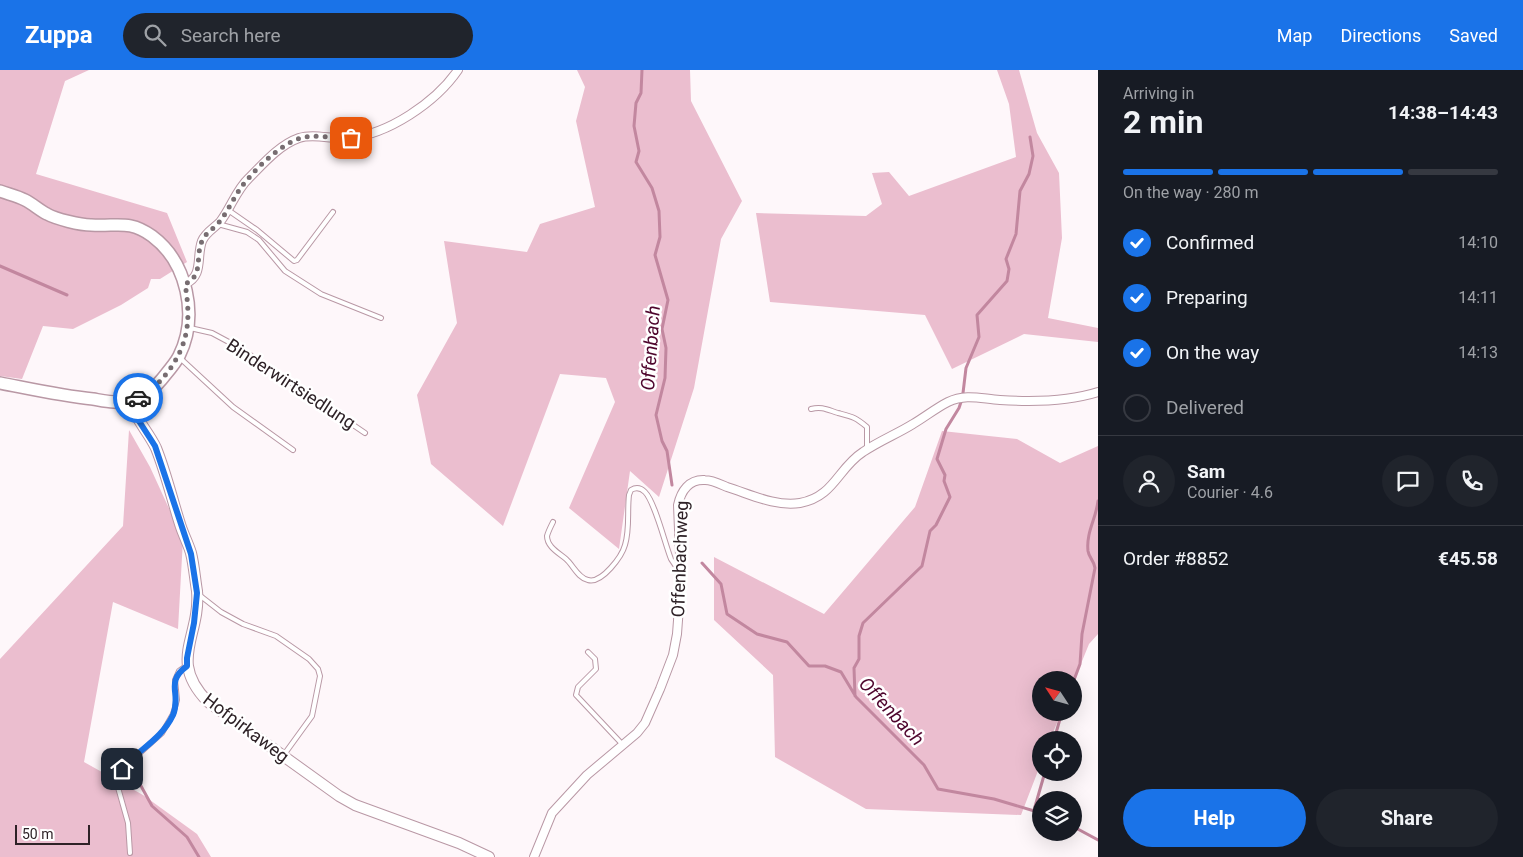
<!DOCTYPE html>
<html lang="en">
<head>
<meta charset="utf-8">
<style>
	:root { --surface:#171b24; --page:#20242c; --text:#f1f3f6; --muted:#9ea1a6; --line:#363941; --accent:#1a73e8 }
	body { margin:0; font-family:Roboto,sans-serif; background:var(--page); color:var(--text); height:100vh; display:flex; flex-direction:column; font-size:19px; white-space:nowrap }
	* { box-sizing:border-box; margin:0 }
	p { font-size:16px; color:var(--muted) }
	.icon { flex:none; width:28px; height:28px; fill:none; stroke:currentColor; stroke-width:2; stroke-linecap:round; stroke-linejoin:round }
	.map { position:relative; flex:1; overflow:hidden }
	.drawer { display:flex; flex-direction:column; background:var(--surface); width:425px }
	.drawer>* { flex:none }
	.needle { width:32px; rotate:306deg }
	.controls { position:absolute; left:1032px; top:601px; display:grid; gap:10px }
	.controls a { display:grid; place-items:center; width:50px; height:50px; border-radius:50%; background:var(--surface); box-shadow:0 5px 20px #0002; font-size:25px }
	.scale { position:absolute; left:15px; bottom:12px; width:75px; box-sizing:border-box; padding-left:5px; border:2px solid #2e2227; border-top:0; font-size:14px; line-height:18px; white-space:nowrap; color:#2e2227; -webkit-text-stroke:4px #fff; paint-order:stroke }
	.pin { position:absolute; display:grid; place-items:center; width:42px; height:42px; color:#fff; margin:-21px; border-radius:10px; box-shadow:0 2px 8px #0006 }
	.courier { position:absolute; display:grid; place-items:center; width:50px; height:50px; margin:-25px; border:4px solid #1a73e8; border-radius:50%; background:#fff; color:#222; box-shadow:0 1px 6px #0007 }
	.summary em { font-style:normal; font-weight:700 }
	.summary div { display:flex; flex-direction:column-reverse }
	.summary { display:flex; align-items:center; justify-content:space-between; height:85px; padding:0 25px }
	h1 { font-size:32px; font-weight:700; line-height:38px }
	.bar { display:grid; grid-template-columns:repeat(4,1fr); gap:8px 5px; align-content:center; height:60px; padding:0 25px }
	.bar i { height:6px; border-radius:4px; background:var(--line) }
	.bar .selected { background:var(--accent) }
	.bar p { grid-column:span 4 }
	.line { display:flex; align-items:center; gap:12px; padding:0 25px; border-top:1px solid var(--line) }
	.line div { flex:1 }
	.round { display:grid; place-items:center; flex:none; width:52px; height:52px; border-radius:26px; background:var(--page) }
	ol { padding:0 25px; list-style:none }
	li { display:flex; align-items:center; gap:15px; height:55px }
	li p { margin-inline-start:auto }
	li .icon { padding:5px; border-radius:50%; background:var(--accent); color:#fff; stroke-width:4 }
	li:last-child { color:var(--muted) }
	li i { width:28px; height:28px; border:2px solid var(--line); border-radius:50% }
	.cta { display:flex; gap:10px; margin-top:auto; padding:10px 25px }
	.cta a { flex:1; height:58px; border-radius:30px; background:var(--accent); color:#fff; font-size:20px; font-weight:700; line-height:58px; text-align:center }
	.cta a+a { background:var(--page); color:var(--text) }
	header { display:flex; align-items:center; gap:30px; box-sizing:border-box; height:70px; padding:0 25px; background:var(--accent); color:#fff }
	header strong { font-size:24px }
	nav { display:flex; gap:28px; margin-inline-start:auto; font-size:18px }
	.search { width:350px; height:45px; background:var(--page); display:flex; align-items:center; gap:12px; box-sizing:border-box; padding:0 18px; border-radius:28px; color:var(--muted); font-size:19px }
	main { display:flex; flex:1; min-height:0 }
	.map>svg:first-child { display:block }
	.green { fill:#ebbecf }
	.lines { fill:none; stroke-linecap:round; stroke-linejoin:round }
	.stream { stroke:#c2879f; stroke-width:3 }
	.service-casing { stroke:#b998a5; stroke-width:6 }
	.minor-casing { stroke:#b998a5; stroke-width:10 }
	.tertiary-casing { stroke:#b998a5; stroke-width:12 }
	.secondary-casing { stroke:#b998a5; stroke-width:14 }
	.service { stroke:#fff; stroke-width:4 }
	.minor { stroke:#fff; stroke-width:8 }
	.tertiary { stroke:#fff; stroke-width:10 }
	.secondary { stroke:#fff; stroke-width:11 }
	.done { stroke:#776d71; stroke-width:5; stroke-dasharray:0 9 }
	.route { stroke:#1a73e8; stroke-width:6 }
	.labels { text-anchor:middle; stroke-width:5; stroke-linejoin:round; paint-order:stroke }
	.street-label { font-size:18px; fill:#2e2227; stroke:#fff }
	.water-label { font-size:19px; font-style:italic; fill:#4f062e; stroke:#fff }
</style>
</head>
<body>
<header>
<strong>Zuppa</strong>
<div class="search"><svg class="icon" aria-label="search" viewBox="0 0 24 24"><circle cx="10" cy="10" r="6"/><path d="M15 15l6 6"/></svg>Search here</div>
<nav><a>Map</a><a>Directions</a><a>Saved</a></nav>
</header>
<main>
<div class="map">
<svg width="1098" height="787" viewBox="0 0 1098 787">
	<rect width="100%" height="100%" fill="#fef7fa"/>
	<path class="green" d="M0 0H89L65 11 36 104 167 143 187 192 160 209H151L148 218 121 235 73 259 43 256 22 309 0 306Z
		M577 0H690L691 31 742 131 721 169 694 318 659 427 630 401 619 479 569 438 615 332 606 308 560 304 503 456 431 394 417 325 457 253 444 171 527 182 540 154 595 137 576 51 585 17Z
		M997 0H1019L1037 63 1059 103 1062 168 1048 248 1098 258V272L1024 264 952 299 925 245 770 232 756 143 866 146 882 134 872 103 889 102 909 126 1016 87 1009 34Z
		M129 360 150 397 183 469 178 559 113 532 84 692 143 725 197 764 211 787H0V589L123 456Z
		M942 361 1017 369 1060 393 1098 376V564L1089 574 1074 611V610H1041V642L1061 643 1050 670H1041V693L1021 745 866 739 775 687 773 605 714 550V487L824 544 915 437Z"/>
	<g class="lines">
		<path class="stream" d="M642 0 641 23 636 33 634 56 639 81 636 92 652 118 659 141 660 167 655 185 668 230 662 259 666 278 665 308 656 345 662 371 667 381 672 415
			M0 196 67 225
			M963 323 966 298 979 267 977 245 1007 211 1009 199 1006 189 1016 164 1020 121 1029 104 1033 86 1030 67
			M702 493 721 514 727 544 757 564 787 572 809 596H825L841 602 856 627 924 695 938 719 994 729 1041 743
			M1074 610 1080 594 1082 564 1095 498C1094 490 1089 488 1088 481 1086 462 1096 449 1098 431
			M855 626 854 598 859 589V566L863 553 922 496 930 461 936 455 950 427 944 411 945 405 937 389 946 359 959 338 961 332
			M1054 670 1062 642
			M135 705 152 736 187 767 199 787
			M1034 740 1045 702
			M1074 757 1098 770"/>
		<g class="service-casing">
			<path id="service" d="M228 140 257 160 294 191 297 190 333 142
				M218 154 247 162 259 170 285 201 321 224 381 248
				M190 258 212 263 240 278 365 363
				M180 288 233 337 293 380
				M811 339C822 336 828 340 838 343 853 347 855 347 867 357V379
				M553 452C551 456 548 462 547 466 547 477 559 483 566 489 573 495 578 508 588 510 602 514 622 486 625 475 630 459 627 442 629 425L631 420C636 417 641 418 645 422 655 432 665 474 671 489L675 495 680 498
				M198 524 221 542 243 554 276 566 309 589 318 599 320 606 312 646 283 686
				M588 582 595 589 596 599 578 617 576 625 623 675
				M130 783 128 753 117 714 122 699 162 663 173 644 177 630 175 610 179 601 186 596"/>
		</g>
		<g class="minor-casing">
			<path id="minor" d="M185 214C204 206 196 187 202 171 205 163 214 158 220 152 231 138 236 120 249 108 263 94 279 75 299 68 315 63 332 70 348 68 388 65 436 32 458 0
				M534 787 552 743 587 705 637 663 645 653 660 619 673 585 677 564 681 509 678 435C681 421 689 409 705 410 712 410 720 414 727 417 750 424 775 437 800 433 834 427 838 398 863 382 879 371 897 364 913 354 925 347 936 338 948 332 966 323 982 329 1000 330 1032 332 1067 332 1098 322"/>
		</g>
		<g class="tertiary-casing">
			<path id="tertiary" d="M130 331C135 349 148 361 156 378 166 403 172 429 180 454 183 464 188 473 191 483 194 495 195 509 197 521 201 567 167 590 208 632L339 726 355 735 459 773 489 787"/>
		</g>
		<g class="secondary-casing">
			<path id="secondary" d="M0 121C8 124 17 126 25 130 33 134 39 140 47 144 56 149 80 155 91 155 116 157 129 149 152 166 187 192 199 246 179 286 176 292 171 298 166 304 157 316 145 327 130 331 118 334 105 331 93 329 62 326 31 319 0 313"/>
		</g>
		<use href="#service" class="service"/>
		<use href="#minor" class="minor"/>
		<use href="#tertiary" class="tertiary"/>
		<use href="#secondary" class="secondary"/>
	</g>
	<g class="lines">
		<path class="done" d="M138 328C150 322 159 313 167 303 189 274 191 249 185 214 204 206 195 186 202 171 205 163 215 158 220 151 228 141 233 129 240 119 252 102 278 76 298 69 314 63 334 69 351 68"/>
		<path class="route" d="M122 699C139 679 161 670 173 645 182 623 164 613 187 596V588L194 553 197 523 191 484 155 376 137 348 130 331 138 328"/>
	</g>
	<g class="labels">
		<g class="street-label">
			<text transform="translate(291 314) rotate(33)" y="6">Binderwirtsiedlung</text>
			<text transform="translate(680 489) rotate(-88)" y="6">Offenbachweg</text>
			<text transform="translate(246 658) rotate(37)" y="6">Hofpirkaweg</text>
		</g>
		<g class="water-label">
			<text transform="translate(650 278) rotate(-86)" y="7">Offenbach</text>
			<text transform="translate(892 641) rotate(47)" y="7">Offenbach</text>
		</g>
	</g>
</svg>
<div class="controls">
<a><svg class="needle" viewBox="-14 -14 28 28"><path d="M0-13l5 13h-10z" fill="#e53935"/><path d="M0 13l5-13h-10z" fill="#9ea1a6"/></svg></a>
<a><svg class="icon" aria-label="locate" viewBox="0 0 24 24"><circle cx="12" cy="12" r="6"/><path d="M12 2v4M12 18v4M2 12h4M18 12h4"/></svg></a>
<a><svg class="icon" aria-label="layers" viewBox="0 0 24 24"><path d="M12 4l9 5-9 5-9-5zM3 14l9 5 9-5"/></svg></a>
</div>
<div class="scale">50 m</div>
<div class="pin" style="left:351px;top:68px;background:#ea580c"><svg class="icon" aria-label="bag" viewBox="0 0 24 24"><path d="M5 8h14l-1 12H6zM9 8a3 3 0 0 1 6 0"/></svg></div>
<div class="pin" style="left:122px;top:699px;background:#1f2937"><svg class="icon" aria-label="home" viewBox="0 0 24 24"><path d="M3 11l9-7 9 7M6 9v11h12V9"/></svg></div>
<div class="courier" style="left:138px;top:328px"><svg class="icon" aria-label="car" viewBox="0 0 24 24"><path d="M5 17H2v-5l4-1 3-4h7l3 4 3 1v5h-3M9 17h6M6 11h13"/><circle cx="7" cy="17" r="2"/><circle cx="17" cy="17" r="2"/></svg></div>
</div>
<section class="drawer">
<div class="summary"><div><h1>2 min</h1><p>Arriving in</p></div><em>14:38–14:43</em></div>
<div class="bar"><i class="selected"></i><i class="selected"></i><i class="selected"></i><i></i><p>On the way · 280 m</p></div>
<ol>
<li><svg class="icon" aria-label="check" viewBox="0 0 24 24"><path d="M5 12l5 5 9-10"/></svg>Confirmed<p>14:10</p></li>
<li><svg class="icon" aria-label="check" viewBox="0 0 24 24"><path d="M5 12l5 5 9-10"/></svg>Preparing<p>14:11</p></li>
<li><svg class="icon" aria-label="check" viewBox="0 0 24 24"><path d="M5 12l5 5 9-10"/></svg>On the way<p>14:13</p></li>
<li><i></i>Delivered</li>
</ol>
<div class="line" style="height:90px"><a class="round"><svg class="icon" aria-label="person" viewBox="0 0 24 24"><circle cx="12" cy="8" r="4"/><path d="M4 21q1-7 8-7t8 7"/></svg></a><div><b>Sam</b><p>Courier · 4.6</p></div><a class="round"><svg class="icon" aria-label="chat" viewBox="0 0 24 24"><path d="M4 5h16v11H9l-5 4z"/></svg></a><a class="round"><svg class="icon" aria-label="phone" viewBox="0 0 24 24"><path d="M5 4h4l2 5-3 2q2 4 5 5l2-3 5 2v4C11 20 4 13 5 4z"/></svg></a></div>
<div class="line" style="height:65px"><div>Order #8852</div><b>€45.58</b></div>
<div class="cta"><a>Help</a><a>Share</a></div>
</section>
</main>
</body>
</html>
